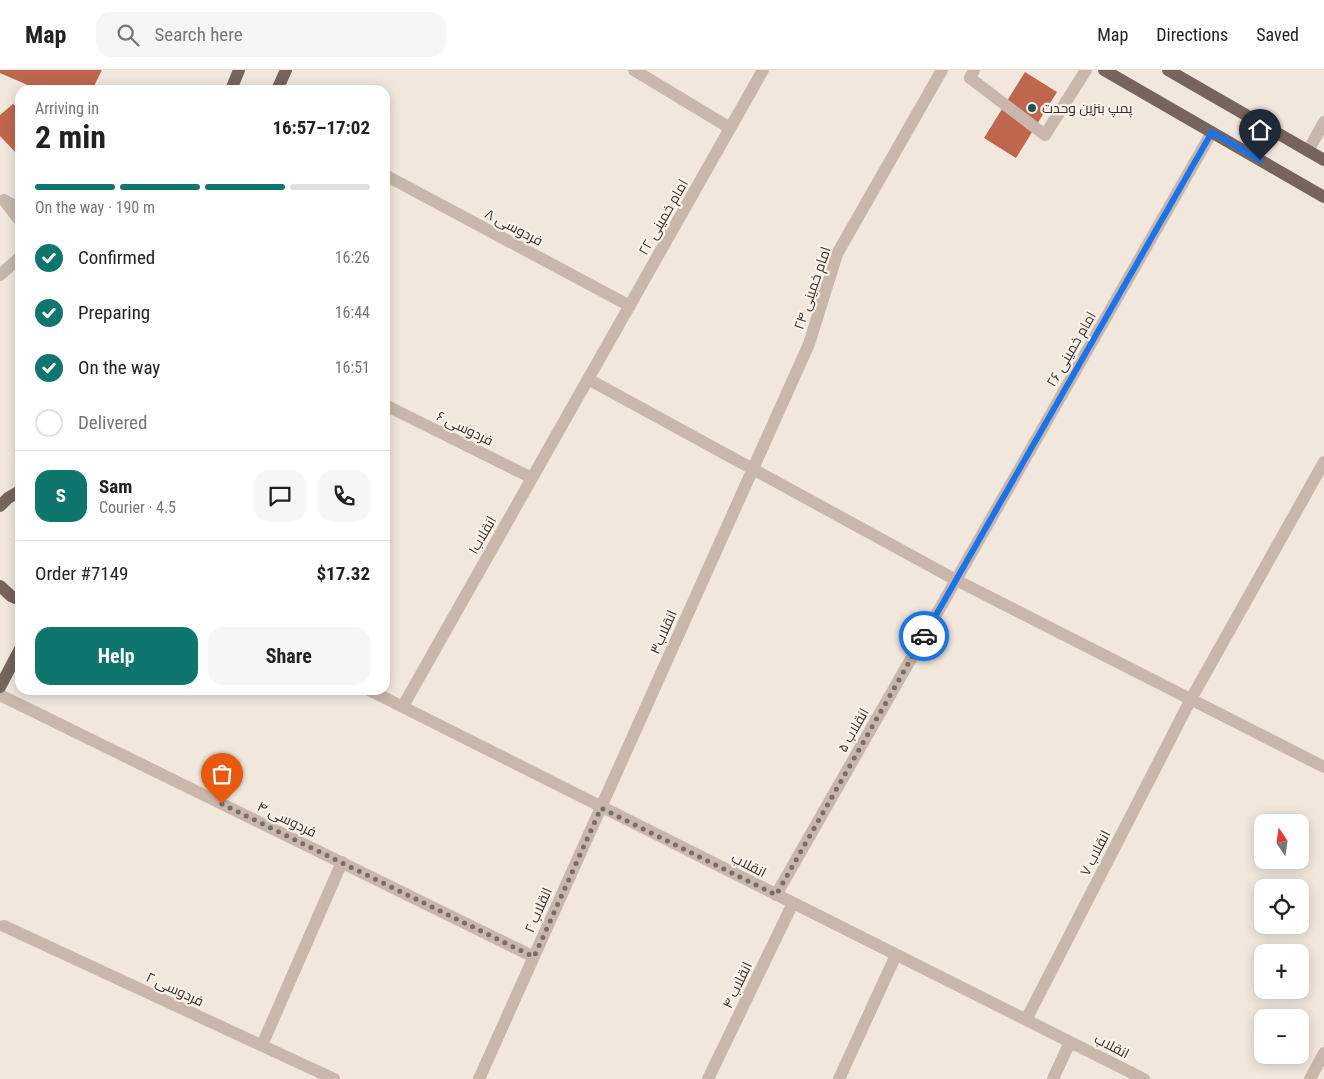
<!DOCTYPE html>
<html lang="en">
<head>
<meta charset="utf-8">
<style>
	:root { --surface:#fff; --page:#f6f6f6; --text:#222; --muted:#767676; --line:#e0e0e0; --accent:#0f766e }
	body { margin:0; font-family:"Roboto Condensed",Cairo,sans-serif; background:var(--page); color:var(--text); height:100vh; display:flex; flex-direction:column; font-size:19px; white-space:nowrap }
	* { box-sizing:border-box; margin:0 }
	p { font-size:16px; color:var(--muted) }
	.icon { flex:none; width:28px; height:28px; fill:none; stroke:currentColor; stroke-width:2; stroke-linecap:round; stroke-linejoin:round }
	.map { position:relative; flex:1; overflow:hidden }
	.details { position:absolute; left:15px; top:15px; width:375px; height:610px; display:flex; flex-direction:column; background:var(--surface); border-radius:15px; box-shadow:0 2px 12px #0003 }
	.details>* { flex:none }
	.needle { width:32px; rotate:347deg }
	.fabs { position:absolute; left:1254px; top:744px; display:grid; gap:10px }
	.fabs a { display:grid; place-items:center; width:55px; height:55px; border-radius:10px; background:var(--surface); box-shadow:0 2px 12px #0003; font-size:25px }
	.pin { position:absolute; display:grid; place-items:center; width:42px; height:42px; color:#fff; margin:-51px -21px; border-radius:50% 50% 50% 0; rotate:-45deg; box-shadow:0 0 5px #0007 }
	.pin .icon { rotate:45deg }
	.courier { position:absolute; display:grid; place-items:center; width:50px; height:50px; margin:-25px; border:4px solid #1a73e8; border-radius:50%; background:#fff; color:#222; box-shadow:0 1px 6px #0007 }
	.head em { font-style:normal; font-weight:700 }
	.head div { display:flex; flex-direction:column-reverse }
	.head { display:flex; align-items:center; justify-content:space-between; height:85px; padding:0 20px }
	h1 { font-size:32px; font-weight:700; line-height:38px }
	.bar { display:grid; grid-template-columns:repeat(4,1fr); gap:8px 5px; align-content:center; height:60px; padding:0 20px }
	.bar i { height:6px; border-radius:4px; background:var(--line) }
	.bar .on { background:var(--accent) }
	.bar p { grid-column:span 4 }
	.line { display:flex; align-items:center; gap:12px; padding:0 20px; border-top:1px solid var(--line) }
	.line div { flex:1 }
	.round { display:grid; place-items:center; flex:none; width:52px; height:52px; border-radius:15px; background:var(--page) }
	ol { padding:0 20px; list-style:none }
	li { display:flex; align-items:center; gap:15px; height:55px }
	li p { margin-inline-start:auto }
	li .icon { padding:5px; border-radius:50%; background:var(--accent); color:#fff; stroke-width:4 }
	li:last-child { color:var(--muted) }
	li i { width:28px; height:28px; border:2px solid var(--line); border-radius:50% }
	.primary-button { display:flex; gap:10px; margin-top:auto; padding:10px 20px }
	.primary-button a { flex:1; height:58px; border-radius:15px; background:var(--accent); color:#fff; font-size:20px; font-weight:700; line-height:58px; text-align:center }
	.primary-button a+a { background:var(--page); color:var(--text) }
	header { display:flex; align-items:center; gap:30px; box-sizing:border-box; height:70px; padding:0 25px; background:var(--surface); border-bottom:1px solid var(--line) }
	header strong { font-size:24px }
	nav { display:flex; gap:28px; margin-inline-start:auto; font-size:18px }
	.search { width:350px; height:45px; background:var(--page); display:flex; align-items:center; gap:12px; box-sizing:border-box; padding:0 18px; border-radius:15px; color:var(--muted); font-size:19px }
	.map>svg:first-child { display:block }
	.building { fill:#bf664e }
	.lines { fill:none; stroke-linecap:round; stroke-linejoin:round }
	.minor { stroke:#c8b7aa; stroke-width:12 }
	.major { stroke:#77645b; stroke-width:12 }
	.done { stroke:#776e68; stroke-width:5; stroke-dasharray:0 9 }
	.route { stroke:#1a73e8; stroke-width:6 }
	.poi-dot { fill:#215355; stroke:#f9f1ea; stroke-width:2 }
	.labels { text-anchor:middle; stroke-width:4.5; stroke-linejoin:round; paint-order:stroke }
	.poi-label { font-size:14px; fill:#362d29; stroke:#f9f1ea; text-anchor:start }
	.street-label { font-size:14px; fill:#362d29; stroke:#f9f1ea }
</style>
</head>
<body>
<header>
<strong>Map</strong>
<div class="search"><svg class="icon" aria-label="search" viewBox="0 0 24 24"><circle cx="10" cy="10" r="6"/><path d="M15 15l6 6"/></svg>Search here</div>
<nav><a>Map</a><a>Directions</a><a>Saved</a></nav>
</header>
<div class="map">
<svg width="1324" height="1009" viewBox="0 0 1324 1009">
	<rect width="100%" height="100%" fill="#f1e7dd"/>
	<path class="building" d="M0 0H102L92 20H39L0 3Z
		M1025 2 1057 22 1016 88 984 68Z
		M13 34 20 40V82L17 84 0 66V45Z"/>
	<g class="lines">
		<path class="minor" d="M634 0 730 58
			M974 0 970 8 1045 65 1086 0
			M1308 81 1324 52
			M385 105 630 236
			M20 139 4 130 20 151
			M0 205 20 187
			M588 309 956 510 1324 697
			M385 335 532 408
			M369 620 1144 1009
			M0 625 534 887
			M403 636 763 0
			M776 825 1212 62
			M4 856 334 1009
			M1026 950 1191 629 1324 392
			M262 975 342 792
			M479 1009 809 274 837 184 942 0
			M708 1009 793 833
			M839 1009 896 885
			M1053 1009 1070 972
			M1310 1009 1324 983"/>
		<path class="major" d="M1104 0 1324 127
			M1168 0 1324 90
			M231 20 239 0
			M277 20 286 0
			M0 436 8 428 20 421
			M0 516 11 526 20 530
			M0 617 20 579"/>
	</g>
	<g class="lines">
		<path class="done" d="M222 734 534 887 601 738 776 825 924 566"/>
		<path class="route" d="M924 566 1212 62 1260 90"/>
	</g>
	<circle class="poi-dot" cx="1032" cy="38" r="5"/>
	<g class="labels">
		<g class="poi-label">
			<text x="1042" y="43">پمپ بنزین وحدت</text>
		</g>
		<g class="street-label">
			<text transform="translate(663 147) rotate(-60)" y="5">امام خمینی ۲۲</text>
			<text transform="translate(514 157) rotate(28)" y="5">فردوسی ۸</text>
			<text transform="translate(812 218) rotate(-71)" y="5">امام خمینی ۲۴</text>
			<text transform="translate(1071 279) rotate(-60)" y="5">امام خمینی ۲۶</text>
			<text transform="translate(465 358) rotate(26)" y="5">فردوسی ۶</text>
			<text transform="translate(482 465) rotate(-60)" y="5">انقلاب۱</text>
			<text transform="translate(663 562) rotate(-66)" y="5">انقلاب۳</text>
			<text transform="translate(853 660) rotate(-60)" y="5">انقلاب ۵</text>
			<text transform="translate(287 749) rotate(26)" y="5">فردوسی ۴</text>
			<text transform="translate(1095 783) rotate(-63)" y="5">انقلاب ۷</text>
			<text transform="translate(749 795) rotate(27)" y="5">انقلاب</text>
			<text transform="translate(538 840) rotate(-66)" y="5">انقلاب ۲</text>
			<text transform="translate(737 915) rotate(-64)" y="5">انقلاب ۴</text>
			<text transform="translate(175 919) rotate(25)" y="5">فردوسی ۲</text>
			<text transform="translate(1112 976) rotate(27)" y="5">انقلاب</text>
		</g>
	</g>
</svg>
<div class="fabs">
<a><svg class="needle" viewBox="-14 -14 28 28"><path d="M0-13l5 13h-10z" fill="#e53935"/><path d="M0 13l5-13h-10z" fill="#767676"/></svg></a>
<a><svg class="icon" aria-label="locate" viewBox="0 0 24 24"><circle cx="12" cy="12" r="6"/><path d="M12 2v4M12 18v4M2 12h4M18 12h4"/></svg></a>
<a>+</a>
<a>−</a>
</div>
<div class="pin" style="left:222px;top:734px;background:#ea580c"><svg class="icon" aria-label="bag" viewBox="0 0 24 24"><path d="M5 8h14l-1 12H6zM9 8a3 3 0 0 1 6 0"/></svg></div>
<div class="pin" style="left:1260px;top:90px;background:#1f2937"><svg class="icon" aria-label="home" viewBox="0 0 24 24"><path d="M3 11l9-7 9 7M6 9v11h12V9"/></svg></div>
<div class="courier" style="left:924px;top:566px"><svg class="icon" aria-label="car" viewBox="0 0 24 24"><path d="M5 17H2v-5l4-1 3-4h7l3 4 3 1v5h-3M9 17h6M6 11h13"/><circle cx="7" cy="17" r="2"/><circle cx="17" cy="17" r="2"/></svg></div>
<section class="details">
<div class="head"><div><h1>2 min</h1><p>Arriving in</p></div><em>16:57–17:02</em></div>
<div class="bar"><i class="on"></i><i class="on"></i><i class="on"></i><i></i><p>On the way · 190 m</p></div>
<ol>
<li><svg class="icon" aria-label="check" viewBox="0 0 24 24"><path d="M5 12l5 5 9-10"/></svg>Confirmed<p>16:26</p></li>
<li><svg class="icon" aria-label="check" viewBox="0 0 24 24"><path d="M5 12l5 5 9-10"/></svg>Preparing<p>16:44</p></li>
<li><svg class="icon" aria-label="check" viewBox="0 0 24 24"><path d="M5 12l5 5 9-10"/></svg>On the way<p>16:51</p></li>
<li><i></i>Delivered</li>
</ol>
<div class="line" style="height:90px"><b class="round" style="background:var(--accent);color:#fff">S</b><div><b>Sam</b><p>Courier · 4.5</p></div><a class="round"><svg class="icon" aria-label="chat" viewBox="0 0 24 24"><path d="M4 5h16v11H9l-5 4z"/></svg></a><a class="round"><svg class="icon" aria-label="phone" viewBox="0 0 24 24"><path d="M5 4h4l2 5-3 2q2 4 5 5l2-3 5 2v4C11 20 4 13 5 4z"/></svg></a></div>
<div class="line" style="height:65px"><div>Order #7149</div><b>$17.32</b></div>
<div class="primary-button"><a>Help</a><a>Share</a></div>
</section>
</div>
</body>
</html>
